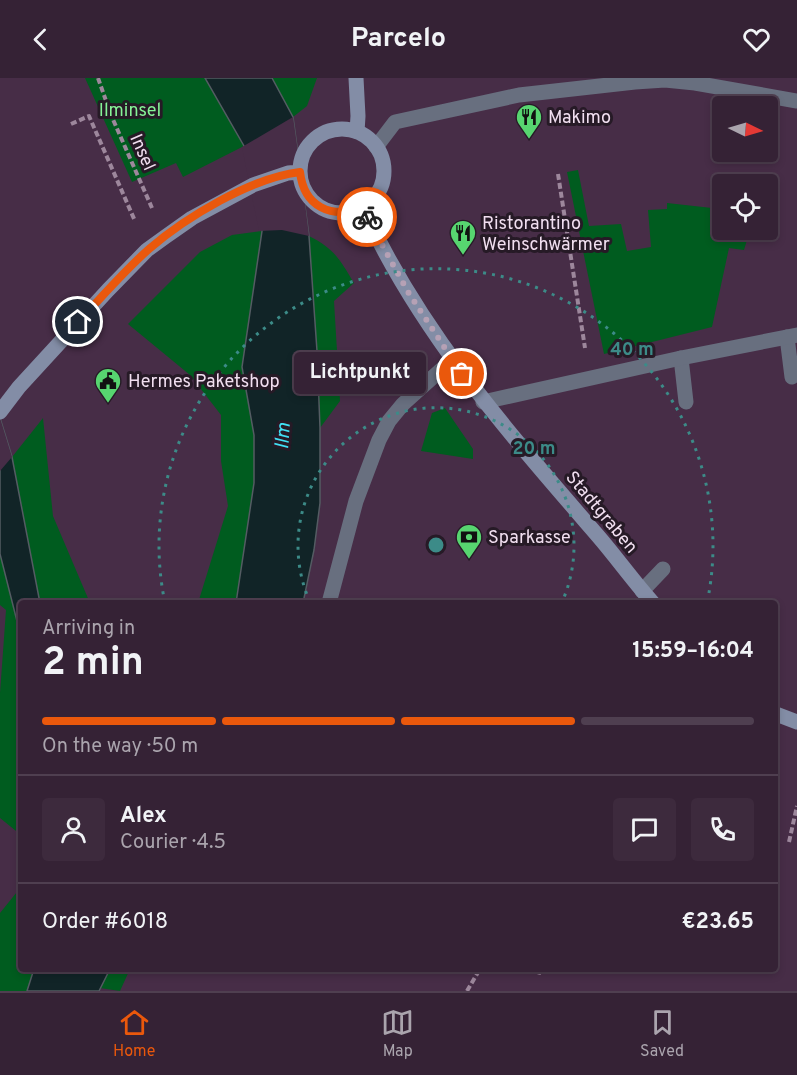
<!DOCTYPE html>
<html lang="en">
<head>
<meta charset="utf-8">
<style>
	:root { --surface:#352235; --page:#3d2a3d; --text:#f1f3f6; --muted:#aaa4ad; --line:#4f3f50; --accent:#ea580c }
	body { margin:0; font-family:Overpass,sans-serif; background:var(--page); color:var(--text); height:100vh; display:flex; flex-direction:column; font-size:22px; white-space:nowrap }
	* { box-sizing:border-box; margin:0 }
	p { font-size:20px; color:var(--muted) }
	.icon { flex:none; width:33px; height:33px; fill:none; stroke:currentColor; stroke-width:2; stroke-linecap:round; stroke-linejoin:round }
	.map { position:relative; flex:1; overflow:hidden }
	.details { position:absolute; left:18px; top:522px; width:760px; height:372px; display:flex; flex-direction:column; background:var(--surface); border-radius:6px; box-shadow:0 3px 9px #0003,0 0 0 2px var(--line) }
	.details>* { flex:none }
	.needle { width:39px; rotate:95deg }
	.buttons { position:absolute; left:712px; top:18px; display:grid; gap:12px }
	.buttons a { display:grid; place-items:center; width:66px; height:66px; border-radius:6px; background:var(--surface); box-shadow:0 3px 9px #0003,0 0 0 2px var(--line); font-size:30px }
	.pin { position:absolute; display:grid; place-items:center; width:51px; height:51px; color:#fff; margin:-26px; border:3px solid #fff; border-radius:50%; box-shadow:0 2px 6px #0007 }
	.courier { position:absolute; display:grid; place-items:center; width:60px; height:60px; margin:-30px; border:4px solid #ea580c; border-radius:50%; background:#fff; color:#222; box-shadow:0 2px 8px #0007 }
	.bubble { position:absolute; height:42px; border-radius:6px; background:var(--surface); box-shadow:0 3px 9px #0003,0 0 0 2px var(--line); font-size:20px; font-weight:700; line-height:42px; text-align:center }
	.summary em { font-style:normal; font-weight:700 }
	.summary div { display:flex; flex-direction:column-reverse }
	.summary { display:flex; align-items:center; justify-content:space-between; height:102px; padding:0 24px }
	h1 { font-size:39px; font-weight:700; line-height:45px }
	.bar { display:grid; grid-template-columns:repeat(4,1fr); gap:9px 6px; align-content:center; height:72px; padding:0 24px }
	.bar i { height:8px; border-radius:4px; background:var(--line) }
	.bar .on { background:var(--accent) }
	.bar p { grid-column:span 4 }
	.line { display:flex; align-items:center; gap:15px; padding:0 24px; border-top:2px solid var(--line) }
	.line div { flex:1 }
	.round { display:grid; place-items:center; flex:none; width:63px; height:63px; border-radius:6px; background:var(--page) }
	header { display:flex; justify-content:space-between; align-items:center; height:78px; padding:0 24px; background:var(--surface); font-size:27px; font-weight:700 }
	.menu { display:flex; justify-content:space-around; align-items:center; height:84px; border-top:2px solid var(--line); background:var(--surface); font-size:16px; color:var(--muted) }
	.menu a { display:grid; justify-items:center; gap:3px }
	.menu .on { color:var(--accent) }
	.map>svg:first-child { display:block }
	.green { fill:#005c1f }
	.water { fill:#112427; stroke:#545c63; stroke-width:1.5 }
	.pier { fill:#472d47 }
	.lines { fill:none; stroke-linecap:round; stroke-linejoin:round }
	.path { stroke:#9d879c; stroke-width:4; stroke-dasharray:6 3; stroke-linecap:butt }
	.lane { stroke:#686f7f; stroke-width:15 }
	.street { stroke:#686f7f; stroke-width:15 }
	.secondary { stroke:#838da6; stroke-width:15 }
	.done { stroke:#b6a1b5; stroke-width:6; stroke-dasharray:0 10.8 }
	.route { stroke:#ea580c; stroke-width:8 }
	.ring { fill:none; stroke:#3c8b88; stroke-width:3; stroke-dasharray:3 6 }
	.labels { text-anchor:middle; stroke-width:6; stroke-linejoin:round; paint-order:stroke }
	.park-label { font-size:18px; fill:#86f397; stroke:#261a26 }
	.poi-label { font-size:18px; fill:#f1dff0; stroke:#261a26; text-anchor:start }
	.street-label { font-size:18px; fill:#f1dff0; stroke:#261a26 }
	.water-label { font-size:20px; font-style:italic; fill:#41e0f4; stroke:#261a26 }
	.centre { fill:#3c8b88; stroke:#261a26; stroke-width:3 }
	.ring-label { font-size:18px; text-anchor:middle; font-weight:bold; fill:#3c8b88; stroke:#261a26; stroke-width:6; stroke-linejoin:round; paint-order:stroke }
</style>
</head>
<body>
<header><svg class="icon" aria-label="back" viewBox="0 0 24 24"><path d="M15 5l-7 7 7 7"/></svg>Parcelo<svg class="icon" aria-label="heart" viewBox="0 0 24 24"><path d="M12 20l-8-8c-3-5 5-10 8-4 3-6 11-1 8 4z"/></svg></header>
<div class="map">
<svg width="797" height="913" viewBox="0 0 797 913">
	<rect width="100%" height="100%" fill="#472d47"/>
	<path class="green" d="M85 0H205L244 68 183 99 176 85 132 104Z
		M272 0H317L307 28 293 39Z
		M578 92 589 148 621 146 627 173 651 169 648 132 667 131V125L712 130 723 126V152H750L744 172 729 170 712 249 604 276 567 94Z
		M262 153 242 289 254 357V405L237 523 236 525H198L228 428 221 383V337L190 297 128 246 200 174 232 157Z
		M309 158C335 171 340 182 354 205L334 223 340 323 320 350Z
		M445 330 473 371V381L421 373 432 335Z
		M43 340 53 438 90 525H40L12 379Z
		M0 476 21 559V757L0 740V615L6 532 0 527Z
		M21 809V891H34L27 913H0V835Z
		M110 891H130L120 913 100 910Z"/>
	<path class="water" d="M205 0H272L293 39 309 158 317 273 320 350V425L314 472 303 525H236L254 405V357L242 289 262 153 244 68Z
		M0 340 12 379 40 525H21V559L0 476Z
		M34 891H110L99 913H27Z"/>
	<path class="pier" d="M293 39 303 109 309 158 282 152 259 153 242 69Z
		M0 340 12 379 0 393Z"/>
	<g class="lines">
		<path class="path" d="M98 0 111 37 152 130
			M71 46 89 38 135 143
			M558 96 585 270
			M789 764 797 728
			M520 891 541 895
			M467 913 480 891"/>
		<path class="lane" d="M787 259 792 299
			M681 280 686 324
			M642 513 663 491
			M329 525 356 423 379 362 389 343 403 326 452 282"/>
		<path class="street" d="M376 69 395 44 519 17 635 4 665 2 695 5 797 23
			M483 324 681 280 797 257"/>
		<path class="secondary" d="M356 0 358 38 357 54
			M300 93a42 42 0 1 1 84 0a42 42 0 1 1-84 0Z
			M363 130C420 255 509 355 598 458 617 480 634 504 653 525
			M0 334 19 309 108 212 147 172 165 159 192 140 253 107 288 95 300 94
			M776 636 797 644"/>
	</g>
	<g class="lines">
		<path class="done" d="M367 139 408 214 462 296"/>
		<path class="route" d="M78 244C101 220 124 193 149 171 186 139 251 100 300 94 304 129 331 141 363 130L367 139"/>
	</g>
	<g class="ring">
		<path d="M310 524A138 138 0 1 1 562 524"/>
		<path d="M165 525A277 277 0 1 1 707 525"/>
	</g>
	<defs>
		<g id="restaurant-pin" transform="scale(1.35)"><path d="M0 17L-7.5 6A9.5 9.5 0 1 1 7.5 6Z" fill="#57d570" stroke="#261a26"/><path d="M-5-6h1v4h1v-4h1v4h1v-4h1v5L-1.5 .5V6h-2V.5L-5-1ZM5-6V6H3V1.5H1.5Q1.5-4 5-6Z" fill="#111"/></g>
		<g id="civic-pin" transform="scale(1.35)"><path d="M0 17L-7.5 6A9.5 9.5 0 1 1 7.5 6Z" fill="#57d570" stroke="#261a26"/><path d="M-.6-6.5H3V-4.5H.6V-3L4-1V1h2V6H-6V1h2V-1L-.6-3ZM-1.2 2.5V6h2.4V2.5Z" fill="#111"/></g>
		<g id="bank-pin" transform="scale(1.35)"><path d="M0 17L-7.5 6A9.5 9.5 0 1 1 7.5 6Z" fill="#57d570" stroke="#261a26"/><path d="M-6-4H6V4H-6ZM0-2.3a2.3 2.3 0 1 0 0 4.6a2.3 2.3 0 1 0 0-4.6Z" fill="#111"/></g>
	</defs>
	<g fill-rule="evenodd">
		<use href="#restaurant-pin" x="529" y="39"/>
		<use href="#restaurant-pin" x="463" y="155"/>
		<use href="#civic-pin" x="108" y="303"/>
		<use href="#bank-pin" x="469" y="459"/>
	</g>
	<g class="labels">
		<g class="park-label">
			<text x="130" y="38">Ilminsel</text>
		</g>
		<g class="poi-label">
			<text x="548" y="45">Makimo</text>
			<text x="482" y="151">Ristorantino<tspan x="482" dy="21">Weinschwärmer</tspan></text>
			<text x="128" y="309">Hermes Paketshop</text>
			<text x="488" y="465">Sparkasse</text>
		</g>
		<g class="street-label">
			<text transform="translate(143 74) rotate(66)" y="6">Insel</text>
			<text transform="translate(602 434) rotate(50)" y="6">Stadtgraben</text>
		</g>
		<g class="water-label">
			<text transform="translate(282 358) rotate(-86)" y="7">Ilm</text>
		</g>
	</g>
	<circle cx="436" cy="467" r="9" class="centre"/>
	<g class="ring-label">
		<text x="632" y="277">40 m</text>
		<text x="534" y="376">20 m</text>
	</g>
</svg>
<div class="buttons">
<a><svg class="needle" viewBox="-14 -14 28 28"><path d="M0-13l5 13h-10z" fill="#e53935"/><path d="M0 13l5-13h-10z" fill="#aaa4ad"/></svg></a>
<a><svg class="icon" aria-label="locate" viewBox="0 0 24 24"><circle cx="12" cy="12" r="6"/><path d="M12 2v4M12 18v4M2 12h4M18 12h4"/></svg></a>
</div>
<div class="pin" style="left:462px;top:296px;background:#ea580c"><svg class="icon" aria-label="bag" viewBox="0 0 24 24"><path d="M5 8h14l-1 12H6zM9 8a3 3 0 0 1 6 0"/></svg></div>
<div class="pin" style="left:78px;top:244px;background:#1f2937"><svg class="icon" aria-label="home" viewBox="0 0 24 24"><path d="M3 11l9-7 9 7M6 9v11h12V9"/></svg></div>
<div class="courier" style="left:367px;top:139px"><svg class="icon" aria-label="bike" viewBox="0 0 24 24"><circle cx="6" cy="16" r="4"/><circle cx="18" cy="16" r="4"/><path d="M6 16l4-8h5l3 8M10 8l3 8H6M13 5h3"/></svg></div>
<div class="bubble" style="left:294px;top:274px;width:132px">Lichtpunkt</div>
<section class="details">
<div class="summary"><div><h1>2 min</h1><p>Arriving in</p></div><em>15:59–16:04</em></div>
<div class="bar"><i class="on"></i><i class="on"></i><i class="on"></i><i></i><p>On the way · 50 m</p></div>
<div class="line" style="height:108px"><a class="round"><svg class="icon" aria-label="person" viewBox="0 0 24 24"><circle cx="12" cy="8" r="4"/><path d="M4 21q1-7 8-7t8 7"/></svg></a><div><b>Alex</b><p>Courier · 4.5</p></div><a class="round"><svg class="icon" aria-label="chat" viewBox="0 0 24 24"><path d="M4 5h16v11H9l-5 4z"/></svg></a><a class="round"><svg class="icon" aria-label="phone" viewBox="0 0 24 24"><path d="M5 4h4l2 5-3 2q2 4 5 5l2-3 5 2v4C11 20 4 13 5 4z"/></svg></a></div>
<div class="line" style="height:78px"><div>Order #6018</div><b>€23.65</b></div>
</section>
</div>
<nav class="menu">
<a class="on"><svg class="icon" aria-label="home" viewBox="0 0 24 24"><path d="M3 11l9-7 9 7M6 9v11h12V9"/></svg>Home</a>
<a><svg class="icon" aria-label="map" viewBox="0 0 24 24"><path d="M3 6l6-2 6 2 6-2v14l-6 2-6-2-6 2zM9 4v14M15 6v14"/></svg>Map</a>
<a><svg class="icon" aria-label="saved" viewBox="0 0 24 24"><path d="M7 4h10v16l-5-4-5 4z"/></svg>Saved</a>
</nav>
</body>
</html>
